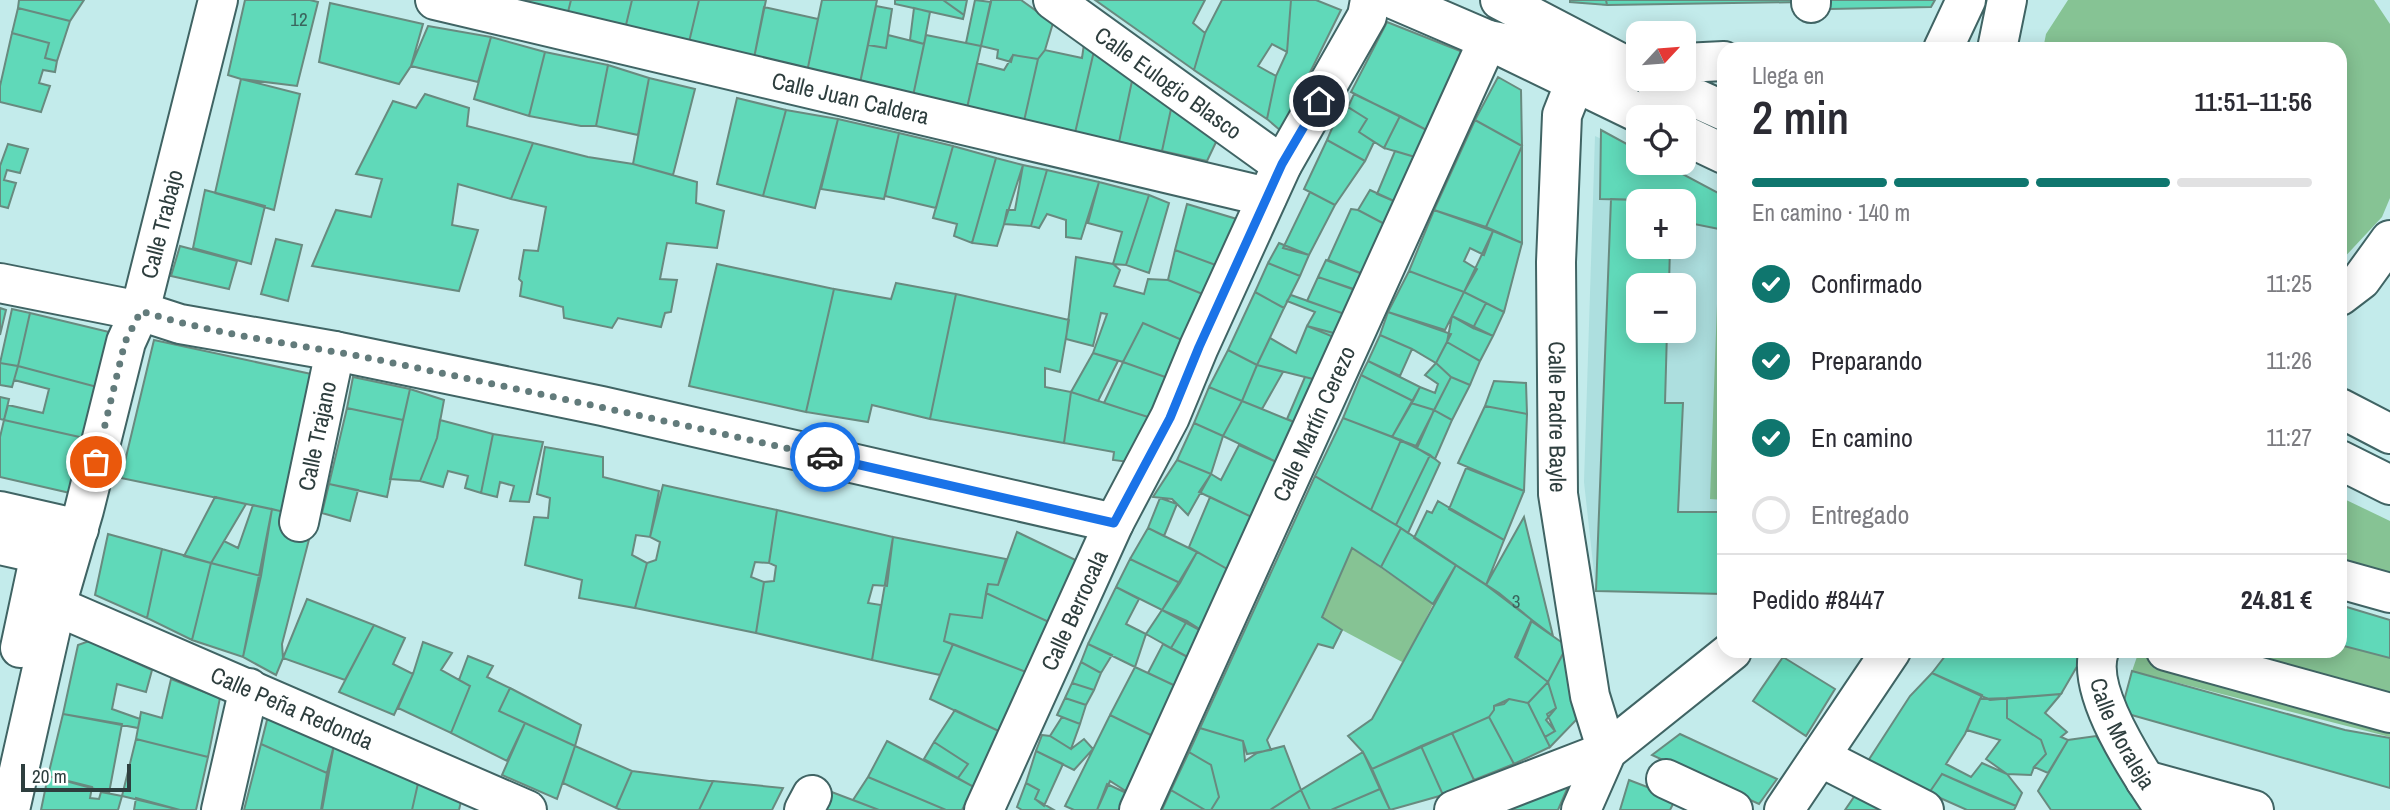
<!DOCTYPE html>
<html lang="es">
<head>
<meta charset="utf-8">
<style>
	:root { --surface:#fff; --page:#f2f2f3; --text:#2b2b33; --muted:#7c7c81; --line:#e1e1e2; --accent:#0f766e }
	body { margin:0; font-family:"Archivo Narrow",sans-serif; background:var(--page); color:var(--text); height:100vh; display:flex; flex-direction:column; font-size:26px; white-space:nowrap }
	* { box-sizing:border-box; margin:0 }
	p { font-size:23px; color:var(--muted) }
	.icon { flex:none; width:38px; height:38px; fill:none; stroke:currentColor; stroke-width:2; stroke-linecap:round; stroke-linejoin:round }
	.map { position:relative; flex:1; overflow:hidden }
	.drawer { position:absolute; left:1717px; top:42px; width:630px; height:616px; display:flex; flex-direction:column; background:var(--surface); border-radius:21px; box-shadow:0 4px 18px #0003 }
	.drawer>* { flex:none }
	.needle { width:46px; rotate:64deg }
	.controls { position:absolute; left:1626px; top:21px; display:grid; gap:14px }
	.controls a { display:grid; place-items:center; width:70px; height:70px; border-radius:14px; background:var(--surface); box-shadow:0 4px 18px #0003; font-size:35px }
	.scale { position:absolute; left:21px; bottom:18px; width:110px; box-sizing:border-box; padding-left:7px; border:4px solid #2e3e3e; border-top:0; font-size:19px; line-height:24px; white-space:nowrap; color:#2e3e3e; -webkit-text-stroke:5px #fff; paint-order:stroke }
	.pin { position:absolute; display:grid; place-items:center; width:60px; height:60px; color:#fff; margin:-30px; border:4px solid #fff; border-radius:50%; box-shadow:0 2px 7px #0007 }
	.courier { position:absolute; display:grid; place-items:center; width:70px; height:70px; margin:-35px; border:5px solid #1a73e8; border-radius:50%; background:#fff; color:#222; box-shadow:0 2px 9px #0007 }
	.summary em { font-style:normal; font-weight:600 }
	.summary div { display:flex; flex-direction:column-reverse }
	.summary { display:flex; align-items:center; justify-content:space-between; height:119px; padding:0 35px }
	h1 { font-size:46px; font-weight:600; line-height:52px }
	.bar { display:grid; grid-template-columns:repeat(4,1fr); gap:10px 7px; align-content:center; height:84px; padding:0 35px }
	.bar i { height:9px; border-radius:5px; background:var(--line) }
	.bar .active { background:var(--accent) }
	.bar p { grid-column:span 4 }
	.line { display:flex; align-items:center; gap:18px; padding:0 35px; border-top:2px solid var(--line) }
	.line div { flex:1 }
	ol { padding:0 35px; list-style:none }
	li { display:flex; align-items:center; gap:21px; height:77px }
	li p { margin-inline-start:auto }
	li .icon { padding:7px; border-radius:50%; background:var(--accent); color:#fff; stroke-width:4 }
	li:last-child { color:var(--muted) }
	li i { width:38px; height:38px; border:4px solid var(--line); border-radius:50% }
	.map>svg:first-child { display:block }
	.built { fill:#addfdf; fill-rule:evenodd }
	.green { fill:#86c394 }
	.building { fill:#60d9b9; stroke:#688a7f; stroke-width:2 }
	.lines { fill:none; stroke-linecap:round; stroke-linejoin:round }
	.minor-casing { stroke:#406464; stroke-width:42 }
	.major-casing { stroke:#406464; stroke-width:42 }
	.minor { stroke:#fff; stroke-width:38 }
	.major { stroke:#fff; stroke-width:38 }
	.done { stroke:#627b7b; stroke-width:7; stroke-dasharray:0 12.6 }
	.route { stroke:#1a73e8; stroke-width:9 }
	.labels { text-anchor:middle; stroke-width:6; stroke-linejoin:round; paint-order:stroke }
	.number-label { font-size:19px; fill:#3a655d }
	.street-label { font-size:23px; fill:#2e3e3e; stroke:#fff }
</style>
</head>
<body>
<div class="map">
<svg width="2390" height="810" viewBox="0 0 2390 810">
	<rect width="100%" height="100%" fill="#c3ebeb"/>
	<path class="built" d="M1595 136 1638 156V163H1652L1724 197V594L1596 591 1584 482ZM1638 201H1684V247H1638ZM1638 285H1684V331H1638Z"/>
	<path class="green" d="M2068 0H2374L2390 24V198L2382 217 2340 262V49H2043L2046 34Z
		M1718 276H1724V500L1710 499Z
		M2340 497 2390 521V585L2340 571Z
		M1352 548 1433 604 1404 663 1342 630 1322 617Z
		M2340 645 2390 658V737L2132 671 2139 651H2340Z"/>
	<path class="building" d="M19 0H84L70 21 18 8Z
		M245 0H310L318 2 297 86 241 79 228 75Z
		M514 0H571L567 16Z
		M571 0H632L625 29 567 16Z
		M632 0H699L689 42 625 29Z
		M699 0H766L754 58 689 42Z
		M822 0H877L860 83 807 72Z
		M895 0H943L964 15 963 19 895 4Z
		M943 0H967L964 15Z
		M975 0 991 2 981 46 966 43Z
		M991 0H1021L1053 23 1045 50 1038 59 1013 55 1011 62 997 58 998 50 981 46Z
		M1095 0H1205L1193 23 1205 33 1194 70Z
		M1222 0H1291L1287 52 1272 44 1258 66 1276 76 1267 119 1194 70 1205 33Z
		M1291 0H1316L1341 10 1281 131 1267 119 1276 76 1287 52Z
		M1570 0H1606L1607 5 1570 2Z
		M1606 0H1804V2L1607 5Z
		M1830 0H1935L1931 7 1830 9Z
		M330 3 423 24 411 66 399 84 319 62Z
		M876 6 892 9 886 48 868 45Z
		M764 7 818 19 807 72 754 58Z
		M18 8 70 21 57 61 45 58 49 43 12 33Z
		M914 8 930 12 924 44 910 40Z
		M1387 22 1473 56 1436 135 1351 92Z
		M428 26 491 37 478 82 411 66Z
		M12 33 49 43 45 58 57 61 55 72 43 70 39 83 50 86 41 112 0 102V86Z
		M888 35 924 44 913 96 860 83 868 45 886 48Z
		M926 35 981 46 967 108 913 96Z
		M491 37 545 52 529 116 474 99Z
		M1084 44 1094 51 1075 133 1024 121 1038 59 1045 50 1082 58Z
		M1094 51 1132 81 1119 142 1075 133Z
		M545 52 608 65 596 126H581L529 116Z
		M1013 55 1038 59 1024 121 967 108 977 63 1004 70Z
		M608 65 649 78 638 135 596 126Z
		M1498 77 1521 90 1522 146 1475 120Z
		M649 78 695 89 673 175 633 164Z
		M241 79 300 94 274 210 215 193Z
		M1132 81 1171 109 1162 151 1119 142Z
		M425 94 469 108 467 126 533 143 511 199 458 184 452 225 478 230 459 291 312 266 336 210 371 217 382 179 356 174 393 101 416 108Z
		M1354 94 1400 116 1384 148 1359 132 1367 119 1348 107Z
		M737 98 786 110 763 196 717 184Z
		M1341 107H1348L1367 119 1359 132 1374 142 1365 161 1327 140Z
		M1171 109 1217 140 1207 161 1162 151Z
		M786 110 838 119 815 208 763 196Z
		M1400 116 1436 135 1425 160 1384 148Z
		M838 119 899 133 884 199 821 189Z
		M1475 120 1522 146 1486 227 1434 210Z
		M1601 130 1638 150V163H1662L1724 196V230L1684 222V201L1600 199Z
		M899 133 953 146 936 208 885 196Z
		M1327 140 1365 161 1335 205 1304 189Z
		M533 143 588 157 633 164 697 182 696 203 724 211 717 248 667 243 660 279 677 280 671 312 665 313 661 327 618 318 612 328 564 318 563 307 520 296 522 282 519 279 524 250 538 251 546 207 511 199Z
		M8 144 28 149 20 173 7 170 4 180 16 183 8 208 0 206V166Z
		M953 146 996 158 972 243 954 236 957 224 933 218Z
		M1522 146V243L1486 227Z
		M1395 151 1425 160 1405 206 1377 194Z
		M996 158 1023 165 997 246 972 243Z
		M1023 165 1047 170 1031 226 1004 224 1007 210H1015Z
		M1047 170 1099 182 1081 239 1066 237V220L1047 214 1039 228 1031 226Z
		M1099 182 1149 195 1126 265 1113 264 1122 232 1088 223Z
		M205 190 265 206 251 264 193 248Z
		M1370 190 1405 206 1394 229 1358 210Z
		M1310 192 1335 205 1309 255 1283 248Z
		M1149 195 1169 203 1149 273 1126 265Z
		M1611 199 1672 201H1638V247H1670L1669 285H1638V331H1667L1665 403H1683L1678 512H1724V594L1596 591Z
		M1187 204 1240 220 1221 267 1175 250Z
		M1351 209 1358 210 1394 229 1388 246 1374 244 1363 274 1328 260Z
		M1434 210 1493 231 1484 255 1470 248 1464 261 1477 269 1464 292 1409 271Z
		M1493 231 1522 243 1504 312 1464 292Z
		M276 239 302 245 288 301 261 294Z
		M1279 243 1309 255 1300 276 1268 263Z
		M180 246 237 261 229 289 171 276Z
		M1175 250 1221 267 1205 295 1168 280Z
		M1076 257 1113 264 1120 270 1114 286 1144 294 1148 279 1168 280 1205 295 1182 340 1143 323 1123 362 1093 353 1107 314 1101 313 1093 346 1066 339Z
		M1326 260 1373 278 1366 294 1318 277Z
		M1268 263 1300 276 1284 308 1255 292Z
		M717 264 834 289 806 412 689 386Z
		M1409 271 1464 292 1445 330 1388 312Z
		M1318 277 1360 291 1350 316 1307 301Z
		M896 283 956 294 930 419 872 405 868 422 806 412 834 289 891 299Z
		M1255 292 1284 308 1257 365 1228 350Z
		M1464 292 1486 303 1473 328 1452 316Z
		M956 294 1069 320 1060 372 1045 368V387L1071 392 1064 443 930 419Z
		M1291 295 1350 316 1343 341 1307 326 1315 312 1287 301Z
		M1486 303 1504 312 1493 336 1473 328Z
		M0 308 6 310 0 335Z
		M12 309 30 313 18 366 0 363Z
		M1388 312 1451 334 1436 363 1412 349 1380 335Z
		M30 313 109 332 97 387 18 366Z
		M1452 316 1493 336 1480 361 1447 342Z
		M1143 323 1182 340 1168 378 1123 362Z
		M1307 326 1345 336 1325 382 1257 365 1270 338 1296 353Z
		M1380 335 1412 349 1400 376 1368 361Z
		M154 340 316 375 290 513 121 478Z
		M1447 342 1480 361 1470 385 1451 377 1436 363Z
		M1228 350 1257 365 1242 401 1209 387Z
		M1093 353 1118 361 1098 401 1071 392Z
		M1368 361 1420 387 1413 401 1361 375Z
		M1123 362 1168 378 1148 417 1104 403Z
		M0 363 18 366 12 387 0 385Z
		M1436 363 1451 377 1416 446 1392 437 1420 387 1435 393 1438 384 1425 375Z
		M1257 365 1283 372 1262 409 1242 401Z
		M18 366 97 387 84 438 4 420 8 405 43 413 49 389 14 380Z
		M1361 375 1413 401 1392 437 1343 418Z
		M353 377 410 389 403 420 347 408Z
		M1305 377 1325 382 1306 427 1287 419Z
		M1451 377 1470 385 1452 420 1434 410Z
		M1494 381 1526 383 1527 414 1485 406Z
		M1209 387 1242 401 1223 436 1194 423Z
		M410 389 444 400 437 438 420 481 390 479Z
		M1071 392 1148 417 1129 462 1113 460 1114 452 1064 443Z
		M0 397 9 399 4 420 0 419Z
		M1242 401 1306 427 1287 467 1223 436Z
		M1411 403 1434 410 1417 448 1392 437Z
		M1485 406 1527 414 1524 491 1458 463Z
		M347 408 403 420 387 497 329 484Z
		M1434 410 1452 420 1435 459 1417 448Z
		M1343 418 1401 440 1371 510 1315 476Z
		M4 420 84 438 70 493 0 477V437Z
		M440 420 493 434 481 493 465 488 468 476 448 471 443 487 420 481 437 438Z
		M1194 423 1223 436 1211 474 1177 460Z
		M493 434 543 442 529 502 510 501 514 486 500 482 497 497 481 493Z
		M1401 440 1430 455 1396 525 1371 510Z
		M1239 445 1287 467 1264 523 1199 492 1211 474 1221 480Z
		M545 447 603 457V477L659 491 650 537 636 535 632 555 647 563 635 608 579 598 582 580 525 565 534 517 548 518 550 498 537 494Z
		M1430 455 1440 463 1408 533 1396 525Z
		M1177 460 1211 474 1188 515 1172 499 1153 497Z
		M1466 468 1524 491 1504 540 1449 509Z
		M1315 476 1401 528 1381 567 1352 548 1322 617 1342 630 1333 648 1318 644 1267 740 1271 750 1247 754 1243 741 1200 728Z
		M329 484 358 490 350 521 322 513Z
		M663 485 777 510 769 563 755 562 751 577 764 582 756 633 635 608 647 563 656 560 660 542 650 537Z
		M215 497 246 504 211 563 184 556Z
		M1210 497 1256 519 1236 574 1189 547Z
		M1160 498 1177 504 1164 536 1148 528Z
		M1438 501 1504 540 1486 585 1414 538 1427 511 1432 513Z
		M253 505 272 509 261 576 211 563 224 541 238 548Z
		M272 509 314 520 282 644 283 658 276 675 243 657Z
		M777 510 893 537 887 586 873 585 868 603 881 605 872 660 756 633 764 582 774 581 776 566 769 563Z
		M1524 517 1553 636 1486 585Z
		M1148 528 1197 552 1180 583 1130 559Z
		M1401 528 1456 565 1433 604 1381 567Z
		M1017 532 1088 566 1062 628 986 593 988 584 998 585Z
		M108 534 162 549 147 618 95 595Z
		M893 537 1006 559 998 585 988 584 982 618 950 614 944 641 953 644 940 675 872 660Z
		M162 549 211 563 192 640 147 618Z
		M1197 552 1236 574 1209 635 1162 610Z
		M1130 559 1180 583 1162 610 1116 587Z
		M211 563 261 576 243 657 192 640Z
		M1456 565 1499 593 1532 620 1517 658 1548 682 1528 703 1509 699 1494 706V710L1489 717 1372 769 1363 752 1348 736 1372 719Z
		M1116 587 1139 599 1126 624 1146 634 1135 667 1088 644Z
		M986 593 1062 628 1039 677 944 641 950 614 982 618Z
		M307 599 374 625 345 680 283 658Z
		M2340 605 2390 620V658L2340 645Z
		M1162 610 1187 621 1171 648 1146 634Z
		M1187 621 1209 635 1195 661 1171 648Z
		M1531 621 1567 646 1548 682 1515 657Z
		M374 625 405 638 393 664 413 674 394 715 339 692Z
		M89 641 152 670 146 692 117 684 112 709 140 719 138 728 63 714 78 645Z
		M423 642 452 653 441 670 470 686 451 733 398 708 413 674Z
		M953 644 1039 677 1009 736 930 699Z
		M1088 644 1112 655 1101 673 1081 662Z
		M1163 644 1195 661 1182 689 1148 673Z
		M1949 651H2086L2061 694 1990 700 1932 673Z
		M1564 652 1580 716 1550 747 1545 737 1555 731 1547 714 1556 708 1548 682Z
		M468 656 493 666 487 677 510 688 499 711 525 723 507 761 451 733 470 686 459 680Z
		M1783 657 1835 689 1806 736 1753 701Z
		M1081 662 1101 673 1094 690 1072 683Z
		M1135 667 1182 689 1157 738 1110 715Z
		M2132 671 2345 730 2390 738V788L2121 712Z
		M1932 673 1982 695 1965 734 1946 764 1971 777 1982 763 2007 774 2022 793 2016 806 1942 774 1929 793 1866 764 1910 696Z
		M171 679 220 698 208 757 136 739 141 712 162 718Z
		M1548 682 1556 708 1546 720 1555 731 1545 737 1528 703Z
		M1072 683 1094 690 1086 705 1065 698Z
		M510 688 581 725 575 746 499 711Z
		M2061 694 2045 713 2067 732 2061 737 2068 740 2048 773 2034 767 2046 754 2041 740 2007 718V698Z
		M1065 698 1086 705 1080 724 1057 715Z
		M2007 698V718L2041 740 2046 754 2034 767 2031 775 2007 774 1986 759 2000 740 1967 730 1980 699Z
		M1509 699 1528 703 1550 747 1514 764 1489 717 1494 710V706L1504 704Z
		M955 710 1009 736 974 787 958 778 968 764 934 742Z
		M63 714 122 724 109 793 48 776Z
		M1110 715 1157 738 1135 797 1110 781 1097 810H1074L1065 806Z
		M268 716 334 745 327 773 261 744Z
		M1062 717 1080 724 1071 749 1050 736Z
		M1489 717 1514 764 1474 780 1452 733Z
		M525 723 575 746 557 799 502 775Z
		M1200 728 1243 741 1245 761 1257 753 1284 746 1301 790 1270 810H1211L1219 797 1211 765 1189 752Z
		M1452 733 1474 780 1443 795 1421 746Z
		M1680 734 1777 779 1759 804 1652 755Z
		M1042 735 1050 736 1071 749 1084 739 1093 749 1074 770 1036 751Z
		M2096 736 2150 810H2051L2038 791 2068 740Z
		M136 739 208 757 196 810H180L122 796Z
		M887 741 974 787 962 810H946L868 777Z
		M934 742 968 764 958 778 924 759Z
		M261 744 327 773 321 810H244Z
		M334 745 419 779 412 810H322Z
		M575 746 632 771 616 808 563 783Z
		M1421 746 1443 795 1390 810 1372 769Z
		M1036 751 1063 764 1044 806 1035 799 1039 790 1026 783Z
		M1189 752 1211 765 1219 797 1211 810H1205L1171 790Z
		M1363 752 1380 789 1331 810H1310L1301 790Z
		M632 771 709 781H713L699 810H621L616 808Z
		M1942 774 1989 795 2016 806 2014 810H1967L1929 793Z
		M48 776 92 787 90 798 99 799 101 792 122 796 118 810H41Z
		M868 777 946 810H879L853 800Z
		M419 779 462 797 459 810H412Z
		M1561 779 1568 787 1558 810H1500Z
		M1629 780 1676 798 1670 810H1620Z
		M713 781 783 788 772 810H699Z
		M1026 783 1039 790 1035 799 1054 810H1022L1017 807Z
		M1107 784 1135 797 1128 810H1097Z
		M1380 789 1390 810H1331Z
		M1171 790 1205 810H1162Z
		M1301 790 1310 810H1270Z
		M829 791 879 810H820Z
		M1858 791 1900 810H1845Z
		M136 798 180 810H134Z"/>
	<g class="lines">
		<g class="minor-casing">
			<g id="minor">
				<path id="s1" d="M435 0 1267 197"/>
				<path id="s2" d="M1053 0 1282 165"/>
				<path d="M1811 0V3"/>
				<path id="s3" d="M1605 72 1575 82 1562 115 1556 262 1558 494 1590 696 1607 751"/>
				<path d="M1671 117 1669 86 1675 79"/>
				<path d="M0 283 140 311 180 324 335 351 602 406 1114 523"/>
				<path d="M2340 296 2361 280 2390 240"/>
				<path d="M0 511 79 529"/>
				<path id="s4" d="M299 522 335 351"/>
				<path d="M0 545 40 554 20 648"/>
				<path d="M2340 579 2390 593"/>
				<path id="s5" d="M56 606 527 810"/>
				<path id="s6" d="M2099 651C2085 693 2142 776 2165 810"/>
				<path d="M2166 651 2390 713"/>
				<path d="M1820 757 1924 810"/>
				<path d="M1666 779 1733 810"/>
				<path d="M2145 780 2254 810"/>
				<path id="s7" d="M10 810 56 606 84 510 126 342 140 311 218 0"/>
				<path d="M221 810 249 688"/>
				<path d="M804 810 812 795"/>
				<path id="s8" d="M984 810 1114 523 1170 417 1199 347 1282 165 1367 16 1370 0"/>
				<path id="s9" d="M1139 810 1488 40 1614 64"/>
				<path d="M1454 810 1607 751"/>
				<path d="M1581 810 1607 751 1732 651"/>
				<path d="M1784 810 1891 651"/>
			</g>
		</g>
		<g class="major-casing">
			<path id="major" d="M1395 0 1488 40 1647 117
				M1500 0 1638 72
				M1943 49 1966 0
				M1997 49 2007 0
				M1684 63 1724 61
				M1653 79 1724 111
				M1684 135 1724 154
				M2340 408 2390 434
				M2340 460 2390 485"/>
		</g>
		<use href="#minor" class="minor"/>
		<use href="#major" class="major"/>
	</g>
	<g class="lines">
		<path class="done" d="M96 462 125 342 141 311C218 336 300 344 379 360 528 391 676 423 825 457"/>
		<path class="route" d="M825 457 1114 523 1170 418 1199 347 1282 164 1319 101"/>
	</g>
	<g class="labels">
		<g class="number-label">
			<text x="299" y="26">12</text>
			<text x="1516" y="608">3</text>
		</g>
		<g class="street-label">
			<text dy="8" stroke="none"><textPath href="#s2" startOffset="142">Calle Eulogio Blasco</textPath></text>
			<text dy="8" stroke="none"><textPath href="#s1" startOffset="427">Calle Juan Caldera</textPath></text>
			<text dy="8" stroke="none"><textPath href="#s7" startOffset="606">Calle Trabajo</textPath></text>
			<text dy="8" stroke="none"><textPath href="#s3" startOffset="369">Calle Padre Bayle</textPath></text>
			<text dy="8" stroke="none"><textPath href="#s9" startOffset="424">Calle Martín Cerezo</textPath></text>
			<text dy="8" stroke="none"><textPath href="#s4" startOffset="88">Calle Trajano</textPath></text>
			<text dy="8" stroke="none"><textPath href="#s8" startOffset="219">Calle Berrocala</textPath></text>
			<text dy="8" stroke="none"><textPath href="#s5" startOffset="257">Calle Peña Redonda</textPath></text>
			<text dy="8" stroke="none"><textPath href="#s6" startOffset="88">Calle Moraleja</textPath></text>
		</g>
	</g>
</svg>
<div class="controls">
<a><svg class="needle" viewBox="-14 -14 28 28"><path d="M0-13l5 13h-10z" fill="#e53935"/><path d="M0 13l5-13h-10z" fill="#7c7c81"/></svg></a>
<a><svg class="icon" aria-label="locate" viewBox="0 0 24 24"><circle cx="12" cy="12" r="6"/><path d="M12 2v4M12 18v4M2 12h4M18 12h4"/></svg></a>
<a>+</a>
<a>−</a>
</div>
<div class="scale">20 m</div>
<div class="pin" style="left:96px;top:462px;background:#ea580c"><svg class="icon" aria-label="bag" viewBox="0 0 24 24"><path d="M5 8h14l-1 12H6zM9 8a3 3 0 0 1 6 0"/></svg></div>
<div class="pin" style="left:1319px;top:101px;background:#1f2937"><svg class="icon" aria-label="home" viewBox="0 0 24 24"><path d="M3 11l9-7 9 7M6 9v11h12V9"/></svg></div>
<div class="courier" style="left:825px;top:457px"><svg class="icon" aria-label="car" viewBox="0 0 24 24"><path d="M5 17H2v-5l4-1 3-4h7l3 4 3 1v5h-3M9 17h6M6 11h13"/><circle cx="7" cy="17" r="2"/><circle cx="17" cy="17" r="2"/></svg></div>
<section class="drawer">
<div class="summary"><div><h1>2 min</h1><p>Llega en</p></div><em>11:51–11:56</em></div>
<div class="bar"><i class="active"></i><i class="active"></i><i class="active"></i><i></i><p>En camino · 140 m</p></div>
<ol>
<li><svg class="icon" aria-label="check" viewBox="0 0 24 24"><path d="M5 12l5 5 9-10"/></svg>Confirmado<p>11:25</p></li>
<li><svg class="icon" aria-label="check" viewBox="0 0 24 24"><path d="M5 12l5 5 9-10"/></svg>Preparando<p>11:26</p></li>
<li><svg class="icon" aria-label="check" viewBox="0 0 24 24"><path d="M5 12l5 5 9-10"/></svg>En camino<p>11:27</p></li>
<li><i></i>Entregado</li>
</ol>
<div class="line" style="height:91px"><div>Pedido #8447</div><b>24.81 €</b></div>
</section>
</div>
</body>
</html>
